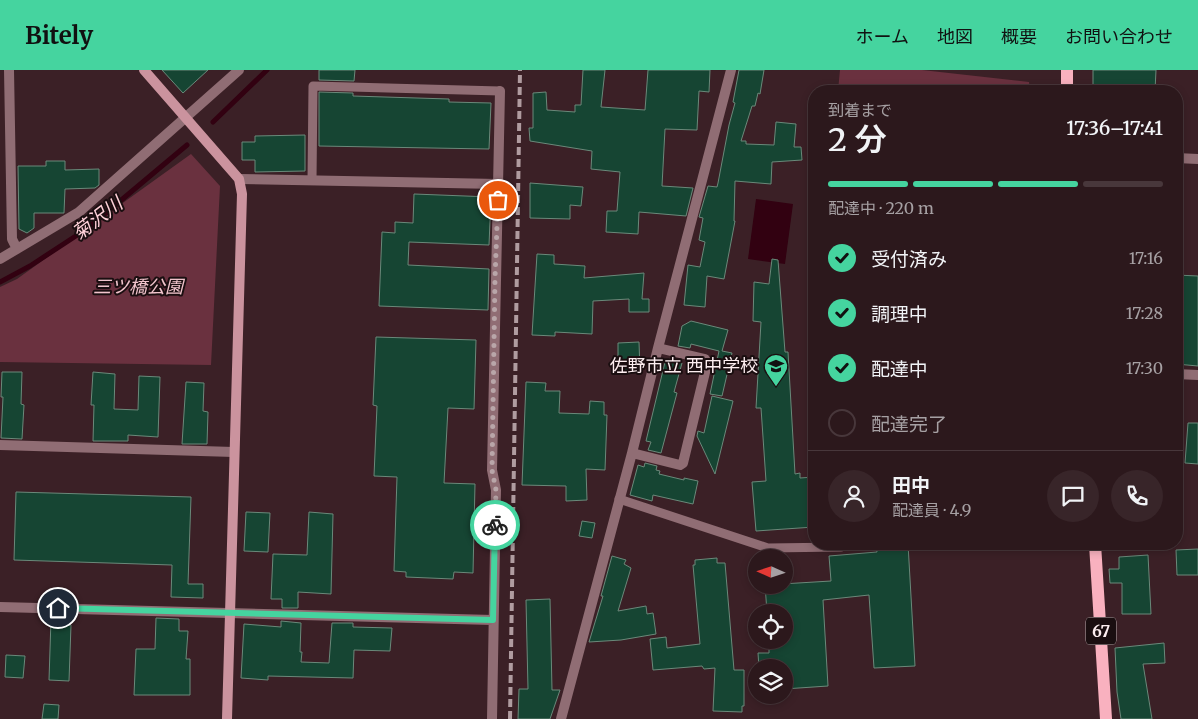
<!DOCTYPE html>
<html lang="ja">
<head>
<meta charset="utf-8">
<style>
	:root { --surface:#2c181c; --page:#382529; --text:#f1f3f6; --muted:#a6a0a3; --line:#48373b; --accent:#45d49f }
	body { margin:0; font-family:Merriweather,"Noto Sans JP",serif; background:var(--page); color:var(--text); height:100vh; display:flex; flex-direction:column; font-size:19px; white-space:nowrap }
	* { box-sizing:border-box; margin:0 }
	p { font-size:16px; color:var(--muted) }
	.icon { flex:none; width:28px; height:28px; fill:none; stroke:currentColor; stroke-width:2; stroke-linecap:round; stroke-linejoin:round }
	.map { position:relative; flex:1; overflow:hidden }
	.panel { position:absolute; left:808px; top:15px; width:375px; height:465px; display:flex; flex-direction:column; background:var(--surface); border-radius:20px; box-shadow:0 2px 8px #0003,0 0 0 1px var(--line) }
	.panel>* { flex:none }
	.needle { width:32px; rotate:273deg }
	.buttons { position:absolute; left:748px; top:479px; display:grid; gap:10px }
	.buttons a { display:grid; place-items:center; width:45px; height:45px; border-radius:50%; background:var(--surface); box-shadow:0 2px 8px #0003,0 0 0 1px var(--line); font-size:25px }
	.pin { position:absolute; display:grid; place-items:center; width:42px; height:42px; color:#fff; margin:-21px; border:2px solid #fff; border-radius:50%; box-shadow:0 1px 5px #0007 }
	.courier { position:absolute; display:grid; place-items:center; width:50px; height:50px; margin:-25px; border:4px solid #45d49f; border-radius:50%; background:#fff; color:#222; box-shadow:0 1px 6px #0007 }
	.overview em { font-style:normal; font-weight:600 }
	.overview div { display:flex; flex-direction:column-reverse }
	.overview { display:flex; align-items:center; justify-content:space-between; height:85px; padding:0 20px }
	h1 { font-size:32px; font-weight:600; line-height:38px }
	.bar { display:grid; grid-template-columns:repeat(4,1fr); gap:8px 5px; align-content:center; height:60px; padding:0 20px }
	.bar i { height:6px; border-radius:4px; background:var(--line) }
	.bar .current { background:var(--accent) }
	.bar p { grid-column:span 4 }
	.line { display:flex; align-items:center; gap:12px; padding:0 20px; border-top:1px solid var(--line) }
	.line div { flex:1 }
	.round { display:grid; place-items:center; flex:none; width:52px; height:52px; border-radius:26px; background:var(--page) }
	ol { padding:0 20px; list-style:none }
	li { display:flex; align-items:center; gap:15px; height:55px }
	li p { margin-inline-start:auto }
	li .icon { padding:5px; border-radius:50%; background:var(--accent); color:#111; stroke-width:4 }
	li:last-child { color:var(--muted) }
	li i { width:28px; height:28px; border:2px solid var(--line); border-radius:50% }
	header { display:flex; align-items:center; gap:30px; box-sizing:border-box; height:70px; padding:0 25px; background:var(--accent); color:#111 }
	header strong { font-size:24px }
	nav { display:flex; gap:28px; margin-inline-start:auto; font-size:18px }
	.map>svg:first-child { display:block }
	.green { fill:#6a313f }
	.water { fill:#320111 }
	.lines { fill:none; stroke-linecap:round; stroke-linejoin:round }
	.stream { stroke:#320111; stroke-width:5 }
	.building { fill:#164533; stroke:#6a897a }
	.lane { stroke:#906d74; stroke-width:9 }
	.street { stroke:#906d74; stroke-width:10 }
	.secondary { stroke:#cb939e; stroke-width:10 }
	.primary { stroke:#f9b1bf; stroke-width:12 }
	.rail { stroke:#b09ca0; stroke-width:4; stroke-dasharray:8 4; stroke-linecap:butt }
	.done { stroke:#b9a6a9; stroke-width:5; stroke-dasharray:0 9 }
	.route { stroke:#45d49f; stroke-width:6 }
	.labels { text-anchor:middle; stroke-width:4; stroke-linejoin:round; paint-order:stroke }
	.shield { fill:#1a0e10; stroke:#b9abad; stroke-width:1 }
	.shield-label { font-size:16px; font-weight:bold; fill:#fdeef0 }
	.park-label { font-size:18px; font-style:italic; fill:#f1c4cc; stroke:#1a0e10 }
	.poi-label { font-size:18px; fill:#fdeef0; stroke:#1a0e10; text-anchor:end }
	.water-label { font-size:19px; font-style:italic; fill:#ffd1d9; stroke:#1a0e10 }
</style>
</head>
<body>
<header>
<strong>Bitely</strong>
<nav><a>ホーム</a><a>地図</a><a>概要</a><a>お問い合わせ</a></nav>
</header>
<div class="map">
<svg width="1198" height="649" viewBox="0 0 1198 649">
	<rect width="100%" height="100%" fill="#3b2026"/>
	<path class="green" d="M840 0H922L1029 12 1030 21H838Z
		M191 84 220 116 211 295 0 292V217L17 209Z"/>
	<path class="water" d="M756 129 793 134 785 194 748 189Z"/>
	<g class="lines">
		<path class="stream" d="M213 52 267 0
			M0 212 30 196 88 158 187 75"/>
	</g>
	<path class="building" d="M162 0H208L183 23Z
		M319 0H355L354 11 319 10Z
		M583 0H605L601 37 645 40 648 0H710L709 22 699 21 697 60 665 59 662 116 693 118 686 146 639 142 638 164 606 162 607 141H617L620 102 591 99 592 81 530 71 529 58H533V23L546 22 547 40 575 42V35H581Z
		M739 0H764L760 24 758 23 755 36H752L741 71H746V74L774 75 776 52 796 54 794 77H801L802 90 772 92 771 114 735 111 734 151H735L724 209 707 206 705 237 684 235 688 195 700 197 705 172 699 170 703 148 699 147 708 116 717 117 718 113 729 55 735 33 733 32Z
		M1093 0H1156L1155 21H1093Z
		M319 22 353 23V26L449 29V32L491 33 489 79 319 76Z
		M305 65V101L255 102V90H242V72H255V66Z
		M46 91H65V100L99 99V115L95 118 65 119 64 143H34V158L27 163 19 159 18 96H46Z
		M530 113 583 117 581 136 570 135V149L530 148Z
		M414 124 491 127 489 175 409 172 408 195 489 199 488 240 379 236 382 162 395 163V152L413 153Z
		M537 184 554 185V194L585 196 584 208 644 203 642 229H649V242H629V229L593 231 592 264 555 262V266L532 265Z
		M772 189 778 190 785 282H788L795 404 800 403V408L814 407V457L756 461 752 412 766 411 761 338H756L761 252 753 251 754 212 769 214Z
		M1176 205 1198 206V296L1176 294Z
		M691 251 728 260 722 281 732 283 722 326 710 324 719 281 691 274 690 278 678 276 682 256Z
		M376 267 476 270 474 339 448 338 444 413 475 414 473 503 454 502 453 509 406 507V502L394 501 397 407 374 406 377 336 373 335Z
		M639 272 640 301 618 302V273Z
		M669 289 682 293 674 322 677 323 661 383 648 380 651 372 646 371 665 292 668 293Z
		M2 302H22L21 334 24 335 22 369 1 368 3 327H1Z
		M93 302 115 304 114 339 138 340 139 306 160 307 158 367 128 365V371H93L94 335H91Z
		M186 312 204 313 203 341 208 342 207 374H182Z
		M526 312 546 313 545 321H560L559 343 589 344 590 331 604 332V345H607L605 400 586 399 587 430 566 431V416L522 415Z
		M712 326 733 331 715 404 697 366 698 361 704 363Z
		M1188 353H1198V394L1185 393Z
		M645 393 657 396 656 400 660 401 659 404 684 410V408L698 411 693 434 653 425 652 431 630 425 638 395 644 397Z
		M16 422 191 427 188 514H203V528L171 527 172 495 14 490Z
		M246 442 270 443 268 482 244 481Z
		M309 442 333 444 331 524 298 522V538H282V529H271L273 484 307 485Z
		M582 451 595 453 592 468 579 466Z
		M876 474H908L915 596 874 598 869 525 823 530 828 616 784 619V598H759L758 583H769V570H784V542H767L765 515 831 511 829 486 877 482Z
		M1198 479V505H1177L1176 480Z
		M1148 485 1151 544H1122V513H1110L1109 499H1119V487Z
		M612 486 626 490 624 494 631 498 618 541 646 536 647 544 653 543 656 564 621 570 589 572 603 526H601Z
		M717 488V493H725L734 600H744V636H742V642L713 641 715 598 704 599 702 596 653 600 650 569 666 567 667 578 700 574 693 495H695V490Z
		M550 529 552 620H560L550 649H518L519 619H528L526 530Z
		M156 548 179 549V561H188L186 589H190V625H134L136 579H155Z
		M51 549H69L68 555H71L69 611 49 610Z
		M281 551 301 553 300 582H302L301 592 329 593 332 553H353V557L392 558 390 581 354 580 353 608 268 606V610L241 608 244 554 281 557Z
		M1164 573 1165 593 1143 594 1152 649H1121L1117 622 1115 578Z
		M6 585 25 586 23 608 5 607Z
		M44 634 59 635 58 649H42Z"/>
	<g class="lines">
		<path class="lane" d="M312 110 313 16 500 21
			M619 429 768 478 841 477V474"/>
		<path class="street" d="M9 0 12 169 17 179
			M1176 88 1198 89
			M239 109 498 114
			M0 189 79 142 239 0
			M1176 304 1198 305
			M0 375 234 382
			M632 383 680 395 683 393 707 294 705 289 658 278
			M0 537 493 550
			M492 649 496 420 492 400 500 21
			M561 649 632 383 658 278 731 0"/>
		<path class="secondary" d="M144 0 239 109 242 124 227 649"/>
		<path class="primary" d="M1067 0V21
			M1095 474 1106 649"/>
		<path class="rail" d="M510 649 520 0"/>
	</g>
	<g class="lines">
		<path class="done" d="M495 455 496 420 492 400 495 208 498 130"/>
		<path class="route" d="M58 538 493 550 495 455"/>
	</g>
	<defs>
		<g id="school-pin" transform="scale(1.25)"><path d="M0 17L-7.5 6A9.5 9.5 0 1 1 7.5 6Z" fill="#45d49f" stroke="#1a0e10"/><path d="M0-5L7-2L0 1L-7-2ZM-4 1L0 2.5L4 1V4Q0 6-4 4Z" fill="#111"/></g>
	</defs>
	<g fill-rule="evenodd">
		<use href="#school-pin" x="776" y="296"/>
	</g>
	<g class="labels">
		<rect class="shield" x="1086" y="547.5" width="30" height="27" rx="4"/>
		<g class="shield-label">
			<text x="1101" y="567">67</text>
		</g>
		<g class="park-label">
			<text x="138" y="223">三ツ橋公園</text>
		</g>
		<g class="poi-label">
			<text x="758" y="302">佐野市立 西中学校</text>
		</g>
		<g class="water-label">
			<text transform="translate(97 148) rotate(-37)" y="7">菊沢川</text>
		</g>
	</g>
</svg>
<div class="buttons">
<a><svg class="needle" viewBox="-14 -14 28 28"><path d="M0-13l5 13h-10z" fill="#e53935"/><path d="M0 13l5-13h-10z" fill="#a6a0a3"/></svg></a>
<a><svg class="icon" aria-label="locate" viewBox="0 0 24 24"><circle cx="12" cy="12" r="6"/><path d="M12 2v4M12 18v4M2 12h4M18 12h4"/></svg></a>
<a><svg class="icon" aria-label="layers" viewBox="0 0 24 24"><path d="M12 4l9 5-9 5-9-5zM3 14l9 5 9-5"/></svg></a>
</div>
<div class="pin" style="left:498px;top:130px;background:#ea580c"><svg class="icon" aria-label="bag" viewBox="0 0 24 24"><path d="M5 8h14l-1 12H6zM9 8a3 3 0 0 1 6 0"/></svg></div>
<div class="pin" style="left:58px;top:538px;background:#1f2937"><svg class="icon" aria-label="home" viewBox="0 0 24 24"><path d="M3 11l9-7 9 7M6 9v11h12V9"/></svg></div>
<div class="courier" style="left:495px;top:455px"><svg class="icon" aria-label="bike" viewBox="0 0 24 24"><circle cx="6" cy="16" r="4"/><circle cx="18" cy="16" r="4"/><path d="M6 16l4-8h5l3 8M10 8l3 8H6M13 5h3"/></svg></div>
<section class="panel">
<div class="overview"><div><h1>2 分</h1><p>到着まで</p></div><em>17:36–17:41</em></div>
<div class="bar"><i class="current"></i><i class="current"></i><i class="current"></i><i></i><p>配達中 · 220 m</p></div>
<ol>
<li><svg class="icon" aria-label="check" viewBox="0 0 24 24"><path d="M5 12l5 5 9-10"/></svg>受付済み<p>17:16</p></li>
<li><svg class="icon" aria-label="check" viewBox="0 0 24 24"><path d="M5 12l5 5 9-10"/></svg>調理中<p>17:28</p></li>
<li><svg class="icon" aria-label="check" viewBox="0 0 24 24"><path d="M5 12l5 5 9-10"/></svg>配達中<p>17:30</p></li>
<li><i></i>配達完了</li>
</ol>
<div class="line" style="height:90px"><a class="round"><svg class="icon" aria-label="person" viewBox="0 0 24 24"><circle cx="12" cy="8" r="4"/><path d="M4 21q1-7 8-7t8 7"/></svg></a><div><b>田中</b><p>配達員 · 4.9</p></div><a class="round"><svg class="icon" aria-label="chat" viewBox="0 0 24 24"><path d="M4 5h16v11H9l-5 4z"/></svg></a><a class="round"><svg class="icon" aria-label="phone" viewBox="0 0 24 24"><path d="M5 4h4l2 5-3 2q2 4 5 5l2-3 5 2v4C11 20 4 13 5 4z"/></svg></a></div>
</section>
</div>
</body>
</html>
